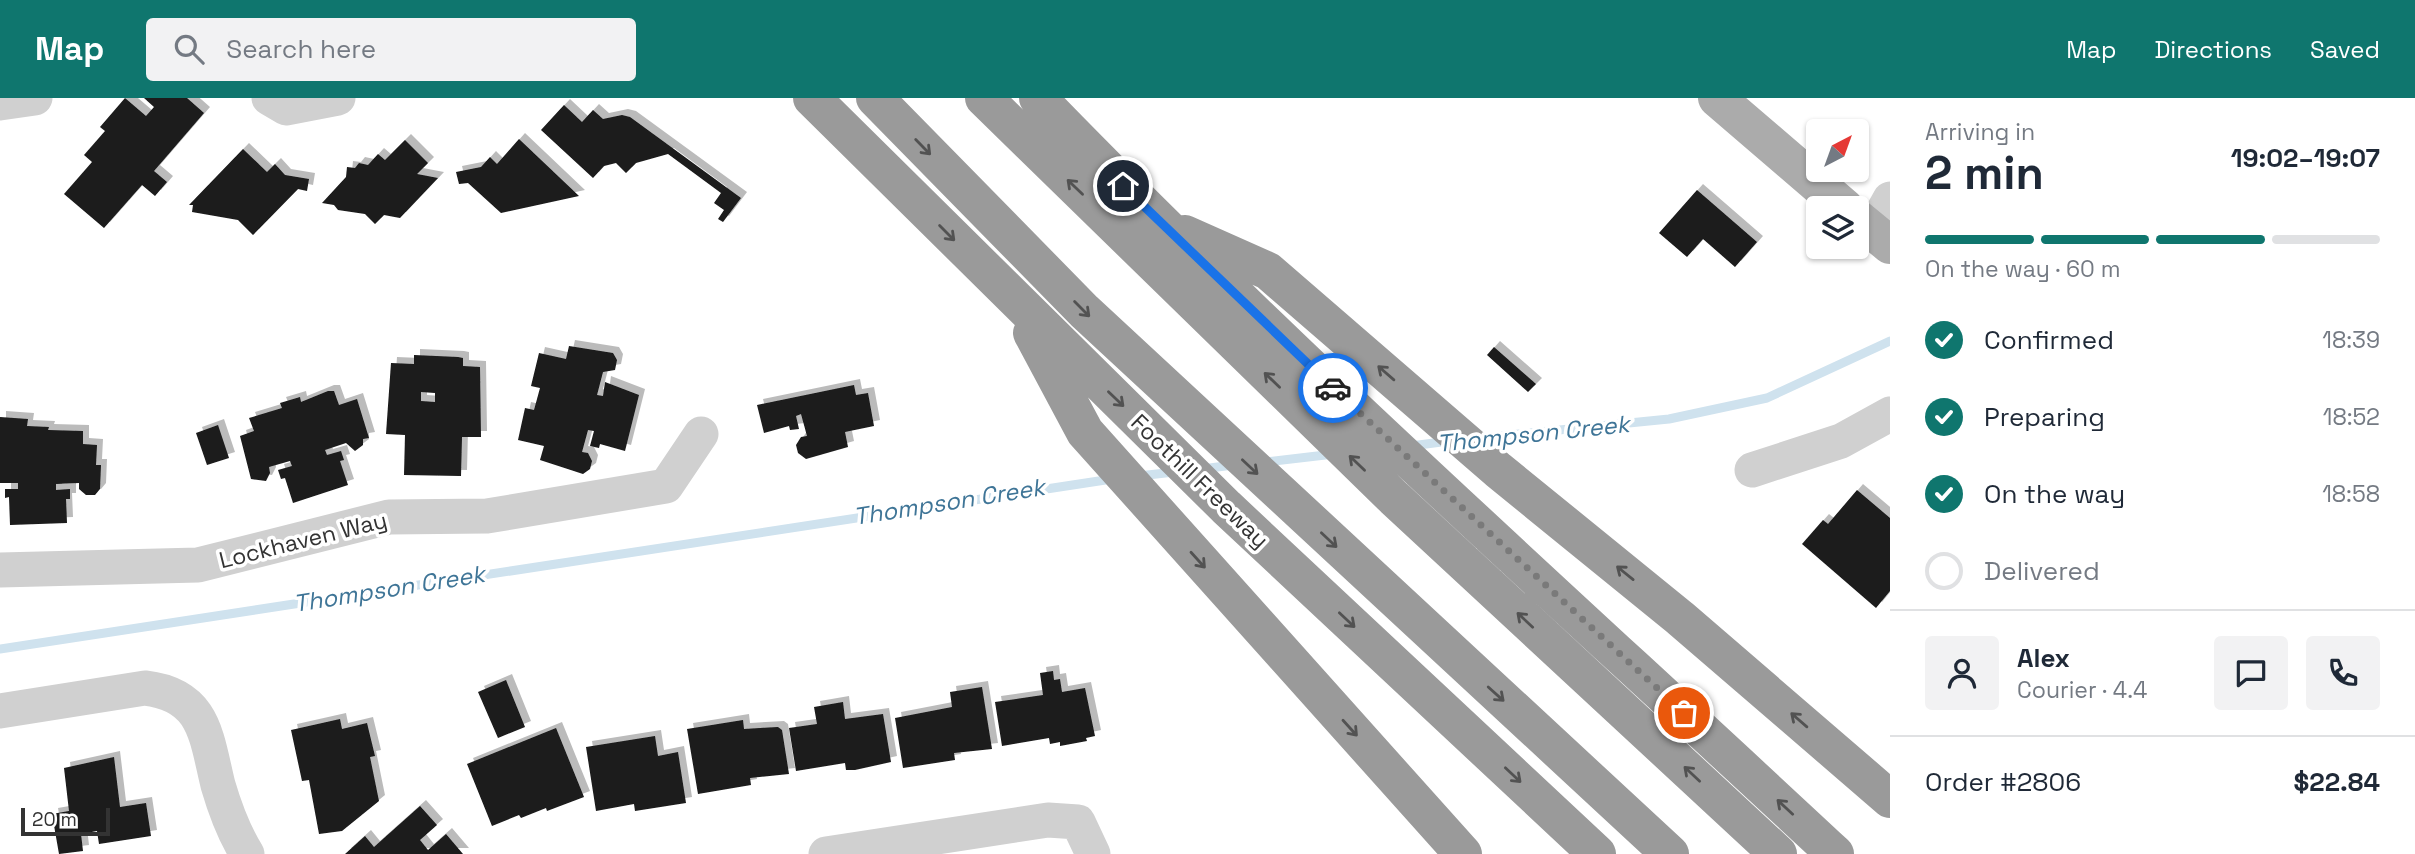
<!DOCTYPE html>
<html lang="en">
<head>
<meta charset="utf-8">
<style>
	:root { --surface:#fff; --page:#f2f2f3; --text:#1f2937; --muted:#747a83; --line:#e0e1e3; --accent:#0f766e }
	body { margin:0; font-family:"Space Grotesk",sans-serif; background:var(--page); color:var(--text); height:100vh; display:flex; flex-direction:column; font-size:26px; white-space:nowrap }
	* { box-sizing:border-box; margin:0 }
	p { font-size:23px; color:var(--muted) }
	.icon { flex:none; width:38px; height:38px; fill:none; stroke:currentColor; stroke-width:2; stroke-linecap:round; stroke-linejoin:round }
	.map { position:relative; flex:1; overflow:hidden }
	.details { display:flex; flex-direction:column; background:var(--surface); width:525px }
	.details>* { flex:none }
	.needle { width:46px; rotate:41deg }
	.tools { position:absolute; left:1806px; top:21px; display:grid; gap:14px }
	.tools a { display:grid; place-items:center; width:63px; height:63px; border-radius:7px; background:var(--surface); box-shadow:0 2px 5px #0004; font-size:35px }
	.scale { position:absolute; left:21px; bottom:18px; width:89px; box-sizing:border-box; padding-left:7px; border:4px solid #333; border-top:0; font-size:19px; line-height:24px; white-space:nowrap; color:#333; -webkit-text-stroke:5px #fff; paint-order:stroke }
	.pin { position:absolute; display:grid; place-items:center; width:60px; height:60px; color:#fff; margin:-30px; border:4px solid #fff; border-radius:50%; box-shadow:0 2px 7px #0007 }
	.courier { position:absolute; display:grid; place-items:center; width:70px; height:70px; margin:-35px; border:5px solid #1a73e8; border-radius:50%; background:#fff; color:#222; box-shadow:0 2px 9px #0007 }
	.head em { font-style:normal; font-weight:600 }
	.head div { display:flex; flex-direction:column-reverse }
	.head { display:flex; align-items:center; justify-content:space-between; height:119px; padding:0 35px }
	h1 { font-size:46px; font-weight:600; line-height:52px }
	.bar { display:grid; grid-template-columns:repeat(4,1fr); gap:10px 7px; align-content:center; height:84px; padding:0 35px }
	.bar i { height:9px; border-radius:5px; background:var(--line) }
	.bar .active { background:var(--accent) }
	.bar p { grid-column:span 4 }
	.line { display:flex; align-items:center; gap:18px; padding:0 35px; border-top:2px solid var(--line) }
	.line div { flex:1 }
	.round { display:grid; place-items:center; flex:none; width:74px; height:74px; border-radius:7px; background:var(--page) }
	ol { padding:0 35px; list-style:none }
	li { display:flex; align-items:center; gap:21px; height:77px }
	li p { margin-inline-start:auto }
	li .icon { padding:7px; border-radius:50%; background:var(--accent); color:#fff; stroke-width:4 }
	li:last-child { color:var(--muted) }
	li i { width:38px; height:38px; border:4px solid var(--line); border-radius:50% }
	header { display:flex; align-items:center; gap:42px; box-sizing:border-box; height:98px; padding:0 35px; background:var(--accent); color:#fff }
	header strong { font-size:33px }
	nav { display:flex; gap:38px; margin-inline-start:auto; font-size:24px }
	.search { width:490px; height:63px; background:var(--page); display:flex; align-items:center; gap:18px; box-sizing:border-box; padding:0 24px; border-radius:7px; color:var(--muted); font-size:26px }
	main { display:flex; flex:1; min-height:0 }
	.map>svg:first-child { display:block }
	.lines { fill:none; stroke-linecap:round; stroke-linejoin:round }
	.stream { stroke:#cfe2ee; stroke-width:9 }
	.building { fill:#1a1a1a; fill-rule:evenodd; filter:url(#shadow) }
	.minor { stroke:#d0d0d0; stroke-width:35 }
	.major { stroke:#ababab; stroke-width:38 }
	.highway { stroke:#9a9a9a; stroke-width:38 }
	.oneway { stroke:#525252 }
	.done { stroke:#7a7a7a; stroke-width:7; stroke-dasharray:0 12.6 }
	.route { stroke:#1a73e8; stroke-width:9 }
	.labels { text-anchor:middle; stroke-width:7; stroke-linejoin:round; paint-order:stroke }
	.street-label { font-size:23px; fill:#333; stroke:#fff }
	.water-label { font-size:24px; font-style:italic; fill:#3f7597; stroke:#fff }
</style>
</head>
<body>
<header>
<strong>Map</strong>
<div class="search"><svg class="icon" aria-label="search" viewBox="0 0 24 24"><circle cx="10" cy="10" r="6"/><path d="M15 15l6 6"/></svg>Search here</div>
<nav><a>Map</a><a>Directions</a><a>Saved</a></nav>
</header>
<main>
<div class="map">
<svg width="1890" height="756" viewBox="0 0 1890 756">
	<defs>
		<filter id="shadow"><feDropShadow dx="6" dy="-6" stdDeviation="0" flood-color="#0004"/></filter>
	</defs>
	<rect width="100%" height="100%" fill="#fff"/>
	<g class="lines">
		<path class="stream" d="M1480 340 1669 321 1767 300 1890 243
			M1411 348 1449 343
			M1265 364 1334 356
			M1202 371 1233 367
			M1139 378 1174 374
			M0 551 1112 381"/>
	</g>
	<path class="building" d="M125 0 146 18 154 9 144 0H187L204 15 154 73 167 84 155 98 142 87 104 130 64 96 92 64 84 57 105 33 100 29Z
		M564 7 582 24 593 12 603 21 622 17 630 19 741 100 723 124 718 121 724 112 714 105 721 95 668 56 636 65 626 75 616 65 604 68 593 80 541 32Z
		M519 41 579 98 501 115 468 85 459 86 456 74 481 69 490 59 497 66Z
		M405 42 428 65 417 76 438 80 400 120 384 117 375 126 365 116 338 112 334 107 322 105 346 79 347 69 355 70 359 65 368 67 378 56 385 62Z
		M243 51 267 74 275 66 285 77 309 81 307 93 298 91 253 137 238 122 192 114 193 107H189Z
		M1697 92 1757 144 1735 169 1703 141 1687 159 1659 135Z
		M569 248 613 255 617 262 615 272 603 274 597 297 603 298 605 284 639 297 625 353 600 346 599 350 590 348 594 333 588 332 582 354 588 355 592 363 590 371 583 376 540 362 544 348 518 342 525 310 534 312 540 290 531 288 539 255 566 261Z
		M1494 249 1536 286 1528 294 1487 257Z
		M414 257 458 259 463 260V268L480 269 481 339H462L461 378 404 377 405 337 386 336 391 265 414 266ZM421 294 435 295V304L421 303Z
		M854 287 856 297 868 295 874 328 845 334 848 349 806 361 798 355 796 347 801 339 807 338 801 316 796 318 799 331 790 332 789 328 764 335 757 307Z
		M328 293H334L339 307 357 301 369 340 363 341V347L355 353 346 345 325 352 327 357 341 353 344 362 340 363 348 387 293 405 285 380 281 381 278 372 292 368 290 363 269 369 270 375 266 383 251 381 240 338 254 333 249 320 282 310 280 305 300 299 301 304Z
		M0 319 28 321 27 328 49 329 48 332 83 333V346L97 347 96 367H101L100 391 95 397H86L79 391V385L56 386V392L70 391V401H66L67 425 10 427 9 399 5 400V391H18V385H0Z
		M218 327 229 360 207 367 196 335Z
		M1857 392 1890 420V493L1876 510 1802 446 1823 422 1828 426Z
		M1053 573 1054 582 1060 581 1062 594 1085 590 1095 638 1086 640 1087 643 1060 648V644L1050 646 1049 640 1002 648 995 604 1043 597 1040 575Z
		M506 582 525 629 498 640 478 594Z
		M982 589 992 651 954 655 955 662 903 670 895 620 952 609 950 594Z
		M843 604 845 621 883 616 891 664 855 672H846L845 665 796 673 789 630 817 626 814 609Z
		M340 621 342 631 367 625 375 658 370 659 379 703 342 733 319 736 309 682 302 683 291 632Z
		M743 622 744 631 778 629 782 632 789 676 750 680 751 687 698 696 687 631Z
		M556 630 584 699 547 713 546 710 521 720 519 717 492 728 467 666Z
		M655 638 658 658 678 654 686 705 635 713 634 706 596 713 586 649Z
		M114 659 120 709 146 705 151 738 99 746 97 733 81 736 83 753 59 756 52 716 69 713 64 670Z
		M420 708 437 727 420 742 428 752 446 736 463 756H345L365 738 374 749Z"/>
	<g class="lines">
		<path class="minor" d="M269 0 286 10 338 0
			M0 5 35 0
			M1872 133 1890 101
			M1752 372 1841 343 1890 316
			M0 472 198 467 389 419 487 418 666 388 701 336
			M0 613 145 590C205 597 206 638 218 687 225 711 234 735 247 756
			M826 756 1048 722 1078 724 1093 756"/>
		<path class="major" d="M1717 0 1845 110
			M1857 120 1890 147"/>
		<path class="highway" d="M812 0 1226 409 1597 756
			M875 0 1084 213 1670 756
			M984 0 1394 400 1778 756
			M1038 0C1293 263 1567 506 1835 756
			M1185 136 1268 173 1498 372 1680 520 1890 701
			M1032 235 1085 334 1463 756"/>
	</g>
	<defs><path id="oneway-shaft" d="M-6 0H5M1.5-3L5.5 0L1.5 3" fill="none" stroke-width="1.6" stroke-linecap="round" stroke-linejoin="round" transform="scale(1.75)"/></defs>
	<g class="oneway">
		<use href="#oneway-shaft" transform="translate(923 49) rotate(46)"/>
		<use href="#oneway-shaft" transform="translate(1075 89) rotate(-136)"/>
		<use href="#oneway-shaft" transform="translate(947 135) rotate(45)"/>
		<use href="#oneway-shaft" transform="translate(1082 211) rotate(45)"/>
		<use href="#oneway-shaft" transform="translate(1386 275) rotate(-139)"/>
		<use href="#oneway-shaft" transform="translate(1272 282) rotate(-136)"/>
		<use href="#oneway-shaft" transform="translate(1116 301) rotate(44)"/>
		<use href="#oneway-shaft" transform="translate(1357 365) rotate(-136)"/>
		<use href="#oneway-shaft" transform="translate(1250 369) rotate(43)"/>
		<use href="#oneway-shaft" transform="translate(1329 442) rotate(43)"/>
		<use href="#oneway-shaft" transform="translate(1198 462) rotate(48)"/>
		<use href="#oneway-shaft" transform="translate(1625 475) rotate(-141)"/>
		<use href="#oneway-shaft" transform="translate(1347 522) rotate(43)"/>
		<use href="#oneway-shaft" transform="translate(1525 522) rotate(-137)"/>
		<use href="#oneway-shaft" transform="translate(1496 596) rotate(42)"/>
		<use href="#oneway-shaft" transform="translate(1799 622) rotate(-139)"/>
		<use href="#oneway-shaft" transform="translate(1350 630) rotate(48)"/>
		<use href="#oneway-shaft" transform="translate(1692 676) rotate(-137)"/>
		<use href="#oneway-shaft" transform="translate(1513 677) rotate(43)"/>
		<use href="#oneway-shaft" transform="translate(1785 709) rotate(-137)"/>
	</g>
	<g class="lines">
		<path class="done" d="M1333 290 1684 615"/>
		<path class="route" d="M1123 88 1333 290"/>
	</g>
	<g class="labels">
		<g class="street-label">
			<text transform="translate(1200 383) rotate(44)" y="8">Foothill Freeway</text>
			<text transform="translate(303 442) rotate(-14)" y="8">Lockhaven Way</text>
		</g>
		<g class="water-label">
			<text transform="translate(1533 336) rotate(-6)" y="8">Thompson Creek</text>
			<text transform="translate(949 404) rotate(-9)" y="8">Thompson Creek</text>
			<text transform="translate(389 491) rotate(-9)" y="8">Thompson Creek</text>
		</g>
	</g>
</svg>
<div class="tools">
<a><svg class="needle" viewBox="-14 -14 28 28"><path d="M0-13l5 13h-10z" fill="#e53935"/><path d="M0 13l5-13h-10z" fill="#747a83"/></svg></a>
<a><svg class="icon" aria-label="layers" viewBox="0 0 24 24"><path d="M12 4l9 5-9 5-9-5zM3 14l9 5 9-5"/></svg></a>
</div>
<div class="scale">20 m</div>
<div class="pin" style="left:1684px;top:615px;background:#ea580c"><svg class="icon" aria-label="bag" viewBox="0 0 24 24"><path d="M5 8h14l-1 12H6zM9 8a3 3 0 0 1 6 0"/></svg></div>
<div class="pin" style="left:1123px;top:88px;background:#1f2937"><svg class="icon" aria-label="home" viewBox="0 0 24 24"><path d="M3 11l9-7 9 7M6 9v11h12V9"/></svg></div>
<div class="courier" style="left:1333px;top:290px"><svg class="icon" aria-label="car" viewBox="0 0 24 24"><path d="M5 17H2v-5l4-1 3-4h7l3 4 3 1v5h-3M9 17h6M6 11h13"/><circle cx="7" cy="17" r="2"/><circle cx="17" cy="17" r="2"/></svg></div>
</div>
<section class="details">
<div class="head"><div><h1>2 min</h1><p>Arriving in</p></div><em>19:02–19:07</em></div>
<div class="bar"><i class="active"></i><i class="active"></i><i class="active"></i><i></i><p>On the way · 60 m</p></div>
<ol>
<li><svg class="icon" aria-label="check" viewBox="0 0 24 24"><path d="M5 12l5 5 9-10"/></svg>Confirmed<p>18:39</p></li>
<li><svg class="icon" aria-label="check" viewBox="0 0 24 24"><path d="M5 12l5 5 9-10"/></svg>Preparing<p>18:52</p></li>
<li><svg class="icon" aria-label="check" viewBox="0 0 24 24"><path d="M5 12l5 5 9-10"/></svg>On the way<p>18:58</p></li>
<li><i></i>Delivered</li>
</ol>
<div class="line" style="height:126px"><a class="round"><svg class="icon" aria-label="person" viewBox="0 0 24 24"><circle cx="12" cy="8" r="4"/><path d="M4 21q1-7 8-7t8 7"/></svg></a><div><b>Alex</b><p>Courier · 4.4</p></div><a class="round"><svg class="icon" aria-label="chat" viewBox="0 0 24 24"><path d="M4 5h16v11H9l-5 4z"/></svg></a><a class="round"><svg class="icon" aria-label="phone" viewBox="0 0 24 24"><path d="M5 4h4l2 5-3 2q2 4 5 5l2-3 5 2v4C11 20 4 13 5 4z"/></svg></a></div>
<div class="line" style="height:91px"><div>Order #2806</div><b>$22.84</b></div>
</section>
</main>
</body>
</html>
